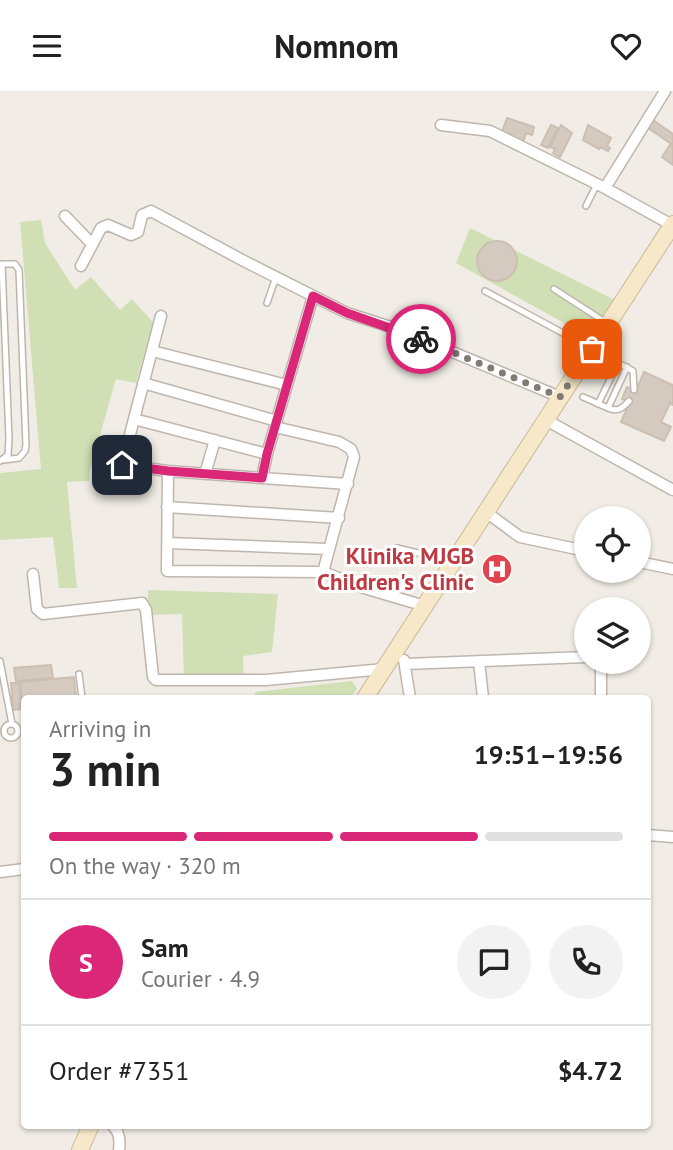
<!DOCTYPE html>
<html lang="en">
<head>
<meta charset="utf-8">
<style>
	:root { --surface:#fff; --page:#f2f2f2; --text:#222; --muted:#767676; --line:#e0e0e0; --accent:#db2777 }
	body { margin:0; font-family:"PT Sans",sans-serif; background:var(--page); color:var(--text); height:100vh; display:flex; flex-direction:column; font-size:26px; white-space:nowrap }
	* { box-sizing:border-box; margin:0 }
	p { font-size:23px; color:var(--muted) }
	.icon { flex:none; width:38px; height:38px; fill:none; stroke:currentColor; stroke-width:2; stroke-linecap:round; stroke-linejoin:round }
	.map { position:relative; flex:1; overflow:hidden }
	.details { position:absolute; left:21px; top:604px; width:630px; height:434px; display:flex; flex-direction:column; background:var(--surface); border-radius:7px; box-shadow:0 2px 5px #0004 }
	.details>* { flex:none }
	.tools { position:absolute; left:574px; top:415px; display:grid; gap:14px }
	.tools a { display:grid; place-items:center; width:77px; height:77px; border-radius:50%; background:var(--surface); box-shadow:0 2px 5px #0004; font-size:35px }
	.pin { position:absolute; display:grid; place-items:center; width:60px; height:60px; color:#fff; margin:-30px; border-radius:14px; box-shadow:0 4px 10px #0006 }
	.courier { position:absolute; display:grid; place-items:center; width:70px; height:70px; margin:-35px; border:5px solid #db2777; border-radius:50%; background:#fff; color:#222; box-shadow:0 2px 9px #0007 }
	.head em { font-style:normal; font-weight:600 }
	.head div { display:flex; flex-direction:column-reverse }
	.head { display:flex; align-items:center; justify-content:space-between; height:119px; padding:0 28px }
	h1 { font-size:46px; font-weight:600; line-height:52px }
	.bar { display:grid; grid-template-columns:repeat(4,1fr); gap:10px 7px; align-content:center; height:84px; padding:0 28px }
	.bar i { height:9px; border-radius:5px; background:var(--line) }
	.bar .selected { background:var(--accent) }
	.bar p { grid-column:span 4 }
	.line { display:flex; align-items:center; gap:18px; padding:0 28px; border-top:2px solid var(--line) }
	.line div { flex:1 }
	.round { display:grid; place-items:center; flex:none; width:74px; height:74px; border-radius:37px; background:var(--page) }
	header { display:flex; justify-content:space-between; align-items:center; height:91px; padding:0 28px; background:var(--surface); font-size:32px; font-weight:600 }
	.map>svg:first-child { display:block }
	.green { fill:#d0e0b4 }
	.building { fill:#d4cac0; stroke:#cbbfb1; stroke-width:2 }
	.lines { fill:none; stroke-linecap:round; stroke-linejoin:round }
	.lane-casing { stroke:#beb6ad; stroke-width:8 }
	.street-casing { stroke:#beb6ad; stroke-width:13 }
	.secondary-casing { stroke:#cbba9b; stroke-width:18 }
	.lane { stroke:#fff; stroke-width:5 }
	.street { stroke:#fff; stroke-width:10 }
	.secondary { stroke:#f7e8ca; stroke-width:16 }
	.done { stroke:#807b74; stroke-width:7; stroke-dasharray:0 12.6 }
	.route { stroke:#db2777; stroke-width:9 }
	.labels { text-anchor:middle; stroke-width:6; stroke-linejoin:round; paint-order:stroke }
	.health-label { font-size:23px; font-weight:bold; fill:#be3a42; stroke:#fff; text-anchor:end }
</style>
</head>
<body>
<header><svg class="icon" aria-label="menu" viewBox="0 0 24 24"><path d="M4 6h16M4 12h16M4 18h16"/></svg>Nomnom<svg class="icon" aria-label="heart" viewBox="0 0 24 24"><path d="M12 20l-8-8c-3-5 5-10 8-4 3-6 11-1 8 4z"/></svg></header>
<div class="map">
<svg width="673" height="1059" viewBox="0 0 673 1059">
	<rect width="100%" height="100%" fill="#f1ede6"/>
	<path class="green" d="M41 129 45 152 75 199 91 186 120 219 132 208 153 231 136 292 116 288 90 379 89 390 67 391 77 497H59L53 446 0 449V382L41 378 20 131Z
		M470 137 615 209 591 247 456 172Z
		M148 499 278 503 272 561 243 565 244 590H184L182 523 148 524Z
		M352 590 357 598 350 607H255V601Z"/>
	<path class="building" d="M507 27 534 36 532 44 526 42 523 52 510 48 511 44 502 41Z
		M653 29 673 43V54L648 37Z
		M551 34 558 37 548 57 541 54Z
		M561 34 572 42 560 66 553 62 555 58 550 56Z
		M588 34 611 47 607 55 610 57 608 60 600 56 599 58 583 49Z
		M670 54 673 55V74L662 66Z
		M477 170a20 20 0 1 1 40 0a20 20 0 1 1-40 0Z
		M644 281 673 294V314L670 312 661 331 671 336 664 350 621 331 630 311 622 308 627 296 636 300Z
		M51 574 53 587 16 590 14 577Z
		M74 586 76 607H24L23 621 20 591Z
		M11 592H19L21 618 13 619Z"/>
	<g class="lines">
		<g class="lane-casing">
			<path id="lane" d="M586 115 597 93
				M554 198 605 231
				M485 200 633 280 634 299
				M267 212 276 186
				M583 306 608 317 627 276
				M598 313 618 272
				M608 317C617 321 622 318 629 310
				M0 370 8 364 9 348 2 173H15L19 179 26 354 25 360 19 367 4 369
				M397 457 452 470
				M0 570 12 633
				M79 583 82 607
				M4 640a7 7 0 1 1 14 0a7 7 0 1 1-14 0Z"/>
		</g>
		<g class="street-casing">
			<path id="street" d="M441 34 490 40 605 97 672 134
				M605 97 665 0
				M65 125 91 152
				M81 175 101 137 108 134 131 144 138 141 142 124 151 120 244 170 347 222 400 239 560 306
				M161 225 122 374 168 380 262 387 267 363 313 205
				M152 260 287 294
				M143 292 277 330
				M134 328 267 363
				M546 329 673 399
				M275 336 339 351 351 358 354 366 323 481
				M168 380 167 480 323 481 364 497 425 515
				M205 383 215 349
				M262 387 348 393
				M167 416 339 427
				M486 421 520 446 586 460
				M168 452 328 458
				M639 471 673 478
				M33 483 37 518 43 523 142 512 146 519 153 586 156 589H266L384 578
				M404 569 410 607
				M479 570 483 607
				M601 570V607
				M405 573 586 566
				M648 744 673 746
				M0 781 24 778
				M112 1034C120 1040 120 1051 119 1059"/>
		</g>
		<g class="secondary-casing">
			<path id="secondary" d="M365 607 673 133
				M80 1059 91 1034"/>
		</g>
		<use href="#lane" class="lane"/>
		<use href="#street" class="street"/>
		<use href="#secondary" class="secondary"/>
	</g>
	<g class="lines">
		<path class="done" d="M421 248 560 306 592 258"/>
		<path class="route" d="M122 374 168 380 262 387 267 363 313 205 347 222 421 248"/>
	</g>
	<defs>
		<g id="hospital-disc" transform="scale(1.575)"><circle r="9.5" fill="#e0444e" stroke="#fff"/><path d="M-5-5h3v3.5h4V-5h3V5h-3V1.5h-4V5h-3Z" fill="#fff"/></g>
	</defs>
	<g fill-rule="evenodd">
		<use href="#hospital-disc" x="497" y="478"/>
	</g>
	<g class="labels">
		<g class="health-label">
			<text x="474" y="473">Klinika MJGB<tspan x="474" dy="26">Children's Clinic</tspan></text>
		</g>
	</g>
</svg>
<div class="tools">
<a><svg class="icon" aria-label="locate" viewBox="0 0 24 24"><circle cx="12" cy="12" r="6"/><path d="M12 2v4M12 18v4M2 12h4M18 12h4"/></svg></a>
<a><svg class="icon" aria-label="layers" viewBox="0 0 24 24"><path d="M12 4l9 5-9 5-9-5zM3 14l9 5 9-5"/></svg></a>
</div>
<div class="pin" style="left:592px;top:258px;background:#ea580c"><svg class="icon" aria-label="bag" viewBox="0 0 24 24"><path d="M5 8h14l-1 12H6zM9 8a3 3 0 0 1 6 0"/></svg></div>
<div class="pin" style="left:122px;top:374px;background:#1f2937"><svg class="icon" aria-label="home" viewBox="0 0 24 24"><path d="M3 11l9-7 9 7M6 9v11h12V9"/></svg></div>
<div class="courier" style="left:421px;top:248px"><svg class="icon" aria-label="bike" viewBox="0 0 24 24"><circle cx="6" cy="16" r="4"/><circle cx="18" cy="16" r="4"/><path d="M6 16l4-8h5l3 8M10 8l3 8H6M13 5h3"/></svg></div>
<section class="details">
<div class="head"><div><h1>3 min</h1><p>Arriving in</p></div><em>19:51–19:56</em></div>
<div class="bar"><i class="selected"></i><i class="selected"></i><i class="selected"></i><i></i><p>On the way · 320 m</p></div>
<div class="line" style="height:126px"><b class="round" style="background:var(--accent);color:#fff">S</b><div><b>Sam</b><p>Courier · 4.9</p></div><a class="round"><svg class="icon" aria-label="chat" viewBox="0 0 24 24"><path d="M4 5h16v11H9l-5 4z"/></svg></a><a class="round"><svg class="icon" aria-label="phone" viewBox="0 0 24 24"><path d="M5 4h4l2 5-3 2q2 4 5 5l2-3 5 2v4C11 20 4 13 5 4z"/></svg></a></div>
<div class="line" style="height:91px"><div>Order #7351</div><b>$4.72</b></div>
</section>
</div>
</body>
</html>
